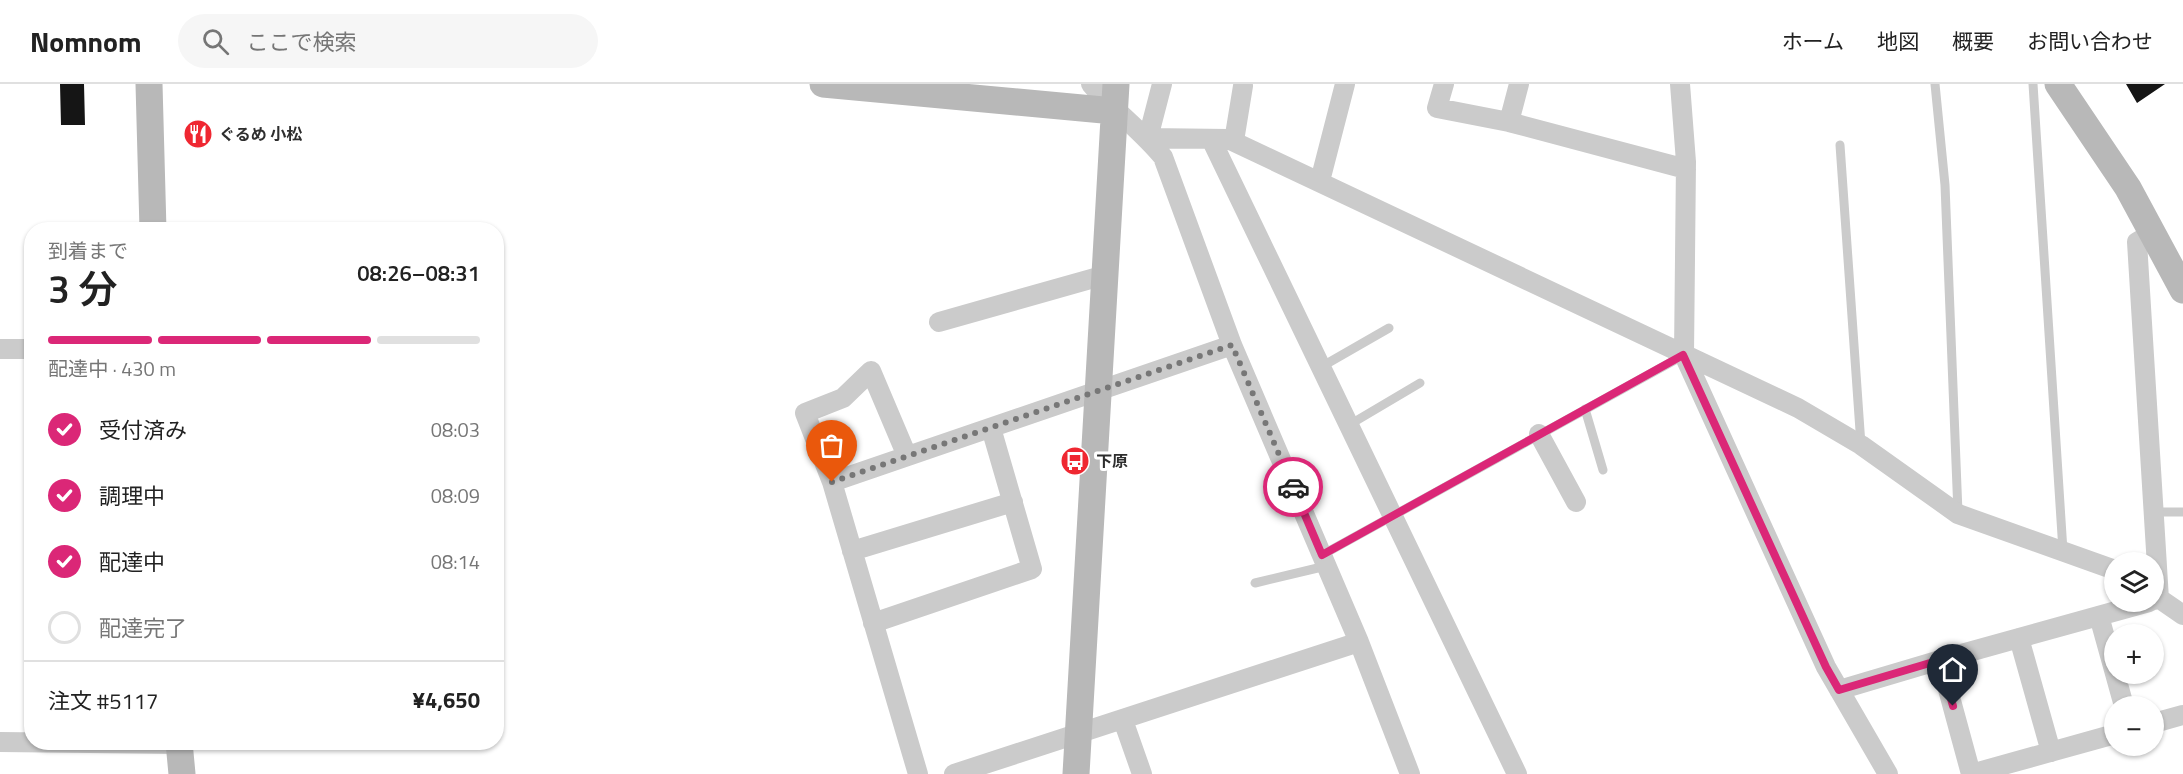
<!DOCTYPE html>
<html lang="ja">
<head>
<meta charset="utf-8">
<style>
	:root { --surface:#fff; --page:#f6f6f6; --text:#222; --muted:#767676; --line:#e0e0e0; --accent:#db2777 }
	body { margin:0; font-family:"Titillium Web","Noto Sans JP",sans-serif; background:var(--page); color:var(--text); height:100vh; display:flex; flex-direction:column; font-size:22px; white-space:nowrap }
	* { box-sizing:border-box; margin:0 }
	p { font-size:20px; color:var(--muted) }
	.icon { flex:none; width:33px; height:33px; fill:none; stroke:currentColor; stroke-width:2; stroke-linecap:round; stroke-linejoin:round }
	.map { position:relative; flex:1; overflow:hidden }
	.side { position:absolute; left:24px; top:138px; width:480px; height:528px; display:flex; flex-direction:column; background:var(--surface); border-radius:24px; box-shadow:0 2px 4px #0004 }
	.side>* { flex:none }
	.fabs { position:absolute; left:2104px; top:468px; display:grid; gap:12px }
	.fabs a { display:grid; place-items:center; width:60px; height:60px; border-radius:50%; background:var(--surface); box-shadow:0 2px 4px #0004; font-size:30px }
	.pin { position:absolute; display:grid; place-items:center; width:51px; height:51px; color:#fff; margin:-62px -26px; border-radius:50% 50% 50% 0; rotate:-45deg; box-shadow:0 0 6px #0007 }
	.pin .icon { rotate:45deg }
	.courier { position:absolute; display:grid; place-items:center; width:60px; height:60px; margin:-30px; border:4px solid #db2777; border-radius:50%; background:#fff; color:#222; box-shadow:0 2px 8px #0007 }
	.head em { font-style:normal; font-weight:600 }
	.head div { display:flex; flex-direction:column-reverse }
	.head { display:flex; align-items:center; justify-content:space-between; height:102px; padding:0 24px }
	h1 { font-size:39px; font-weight:600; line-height:45px }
	.bar { display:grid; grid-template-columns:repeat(4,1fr); gap:9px 6px; align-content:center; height:72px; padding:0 24px }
	.bar i { height:8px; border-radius:4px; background:var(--line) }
	.bar .current { background:var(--accent) }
	.bar p { grid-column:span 4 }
	.line { display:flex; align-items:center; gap:15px; padding:0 24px; border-top:2px solid var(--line) }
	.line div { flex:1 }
	ol { padding:0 24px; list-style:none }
	li { display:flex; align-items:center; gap:18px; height:66px }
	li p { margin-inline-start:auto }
	li .icon { padding:6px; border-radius:50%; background:var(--accent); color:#fff; stroke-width:4 }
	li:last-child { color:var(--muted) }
	li i { width:33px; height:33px; border:3px solid var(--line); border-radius:50% }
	header { display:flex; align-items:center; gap:36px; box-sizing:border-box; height:84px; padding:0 30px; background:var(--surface); border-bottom:2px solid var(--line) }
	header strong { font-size:28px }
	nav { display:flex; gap:33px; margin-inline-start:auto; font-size:21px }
	.search { width:420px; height:54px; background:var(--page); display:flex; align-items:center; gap:15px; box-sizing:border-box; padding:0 21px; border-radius:33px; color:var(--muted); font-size:22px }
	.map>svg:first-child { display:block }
	.building { fill:#151515 }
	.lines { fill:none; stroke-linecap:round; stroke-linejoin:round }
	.lane { stroke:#cbcbcb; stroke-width:9 }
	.street { stroke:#cbcbcb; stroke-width:20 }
	.secondary { stroke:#b8b8b8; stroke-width:27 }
	.done { stroke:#777; stroke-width:6; stroke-dasharray:0 10.8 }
	.route { stroke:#db2777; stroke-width:8 }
	.labels { text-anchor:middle; stroke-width:6; stroke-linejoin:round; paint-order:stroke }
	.poi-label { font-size:16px; font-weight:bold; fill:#2e2e2e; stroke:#fff; text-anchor:start }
</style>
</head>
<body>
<header>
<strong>Nomnom</strong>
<div class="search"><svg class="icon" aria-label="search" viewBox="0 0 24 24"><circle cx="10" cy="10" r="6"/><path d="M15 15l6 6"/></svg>ここで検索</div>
<nav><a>ホーム</a><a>地図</a><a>概要</a><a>お問い合わせ</a></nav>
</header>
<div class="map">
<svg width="2183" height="690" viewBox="0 0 2183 690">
	<rect width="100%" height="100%" fill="#fff"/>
	<path class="building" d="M60 0H84L85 41H61Z
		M2126 0H2165L2137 19Z"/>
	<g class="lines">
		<path class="lane" d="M1935 0 1945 101 1958 429
			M2033 0 2063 467
			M1840 61 1861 361
			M1321 283 1389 244
			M1585 325 1603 386
			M1349 341 1420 299
			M2154 428H2183
			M1322 471 1684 271
			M1255 499 1326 482"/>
		<path class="street" d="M1091 0C1114 27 1142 47 1163 73L1232 261 1359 558 1410 690
			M1444 0 1437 24 1509 38 1686 85
			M1680 0 1686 78 1684 271 1826 583 1888 690
			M1509 38 1519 0
			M1148 54 1228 55 1798 324 1861 361 1958 430 2115 486
			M1148 54 1162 0
			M1211 55 1517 690
			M1234 57 1243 2
			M1320 97 1345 0
			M2152 149 2137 158 2159 515 2154 516
			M939 238 1105 191
			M0 265H32
			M1539 350 1576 418
			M832 398 805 329 843 314 871 287 907 372
			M852 467 1013 418
			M2154 511 2183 531
			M2099 532 2124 622
			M873 539 1032 485 991 344
			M2019 554 2051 668
			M1839 606 1940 576
			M1123 636 1142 690
			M2154 639 2183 631
			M2115 650 1971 690 1940 576 2149 518
			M0 658 179 660
			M918 690 832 398 1232 261
			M954 690 1359 558"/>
		<path class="secondary" d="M149 0 153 146
			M823 0 1114 27
			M2058 0 2128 104 2183 206
			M179 658 182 690
			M1076 690 1116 0"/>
	</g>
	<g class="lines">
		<path class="done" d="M832 398 1232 261 1293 403"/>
		<path class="route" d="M1293 403 1322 471 1683 271 1826 583 1839 606 1940 576 1953 622"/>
	</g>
	<defs>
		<g id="restaurant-disc" transform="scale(1.5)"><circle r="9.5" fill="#ef2731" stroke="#fff"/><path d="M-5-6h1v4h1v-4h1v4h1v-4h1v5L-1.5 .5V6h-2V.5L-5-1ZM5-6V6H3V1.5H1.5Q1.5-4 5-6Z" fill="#fff"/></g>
		<g id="bus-disc" transform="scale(1.5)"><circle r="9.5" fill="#ef2731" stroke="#fff"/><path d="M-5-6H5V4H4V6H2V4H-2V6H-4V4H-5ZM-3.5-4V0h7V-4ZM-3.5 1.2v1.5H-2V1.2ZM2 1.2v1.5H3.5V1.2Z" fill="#fff"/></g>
	</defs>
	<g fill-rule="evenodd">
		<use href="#restaurant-disc" x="198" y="50"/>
		<use href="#bus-disc" x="1075" y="377"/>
	</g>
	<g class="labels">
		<g class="poi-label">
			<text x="219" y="56">ぐるめ 小松</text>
			<text x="1096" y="383">下原</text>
		</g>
	</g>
</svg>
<div class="fabs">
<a><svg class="icon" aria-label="layers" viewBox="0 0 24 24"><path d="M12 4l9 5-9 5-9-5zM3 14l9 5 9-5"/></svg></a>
<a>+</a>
<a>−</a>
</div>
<div class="pin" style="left:832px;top:398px;background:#ea580c"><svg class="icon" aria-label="bag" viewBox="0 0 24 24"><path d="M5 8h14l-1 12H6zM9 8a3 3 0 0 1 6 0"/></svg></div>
<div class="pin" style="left:1953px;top:622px;background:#1f2937"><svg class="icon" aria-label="home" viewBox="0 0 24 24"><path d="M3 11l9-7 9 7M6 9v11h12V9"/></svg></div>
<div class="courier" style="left:1293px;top:403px"><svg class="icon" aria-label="car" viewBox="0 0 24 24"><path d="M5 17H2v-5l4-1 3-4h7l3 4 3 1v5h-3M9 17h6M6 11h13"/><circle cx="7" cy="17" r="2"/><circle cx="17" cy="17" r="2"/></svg></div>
<section class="side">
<div class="head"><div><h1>3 分</h1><p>到着まで</p></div><em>08:26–08:31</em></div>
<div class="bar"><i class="current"></i><i class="current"></i><i class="current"></i><i></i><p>配達中 · 430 m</p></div>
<ol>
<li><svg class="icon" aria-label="check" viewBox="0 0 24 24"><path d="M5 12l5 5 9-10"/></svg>受付済み<p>08:03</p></li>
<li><svg class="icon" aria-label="check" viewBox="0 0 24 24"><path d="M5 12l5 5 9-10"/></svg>調理中<p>08:09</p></li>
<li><svg class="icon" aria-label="check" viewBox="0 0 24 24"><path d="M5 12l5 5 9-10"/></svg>配達中<p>08:14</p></li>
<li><i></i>配達完了</li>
</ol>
<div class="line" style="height:78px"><div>注文 #5117</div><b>¥4,650</b></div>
</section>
</div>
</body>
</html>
